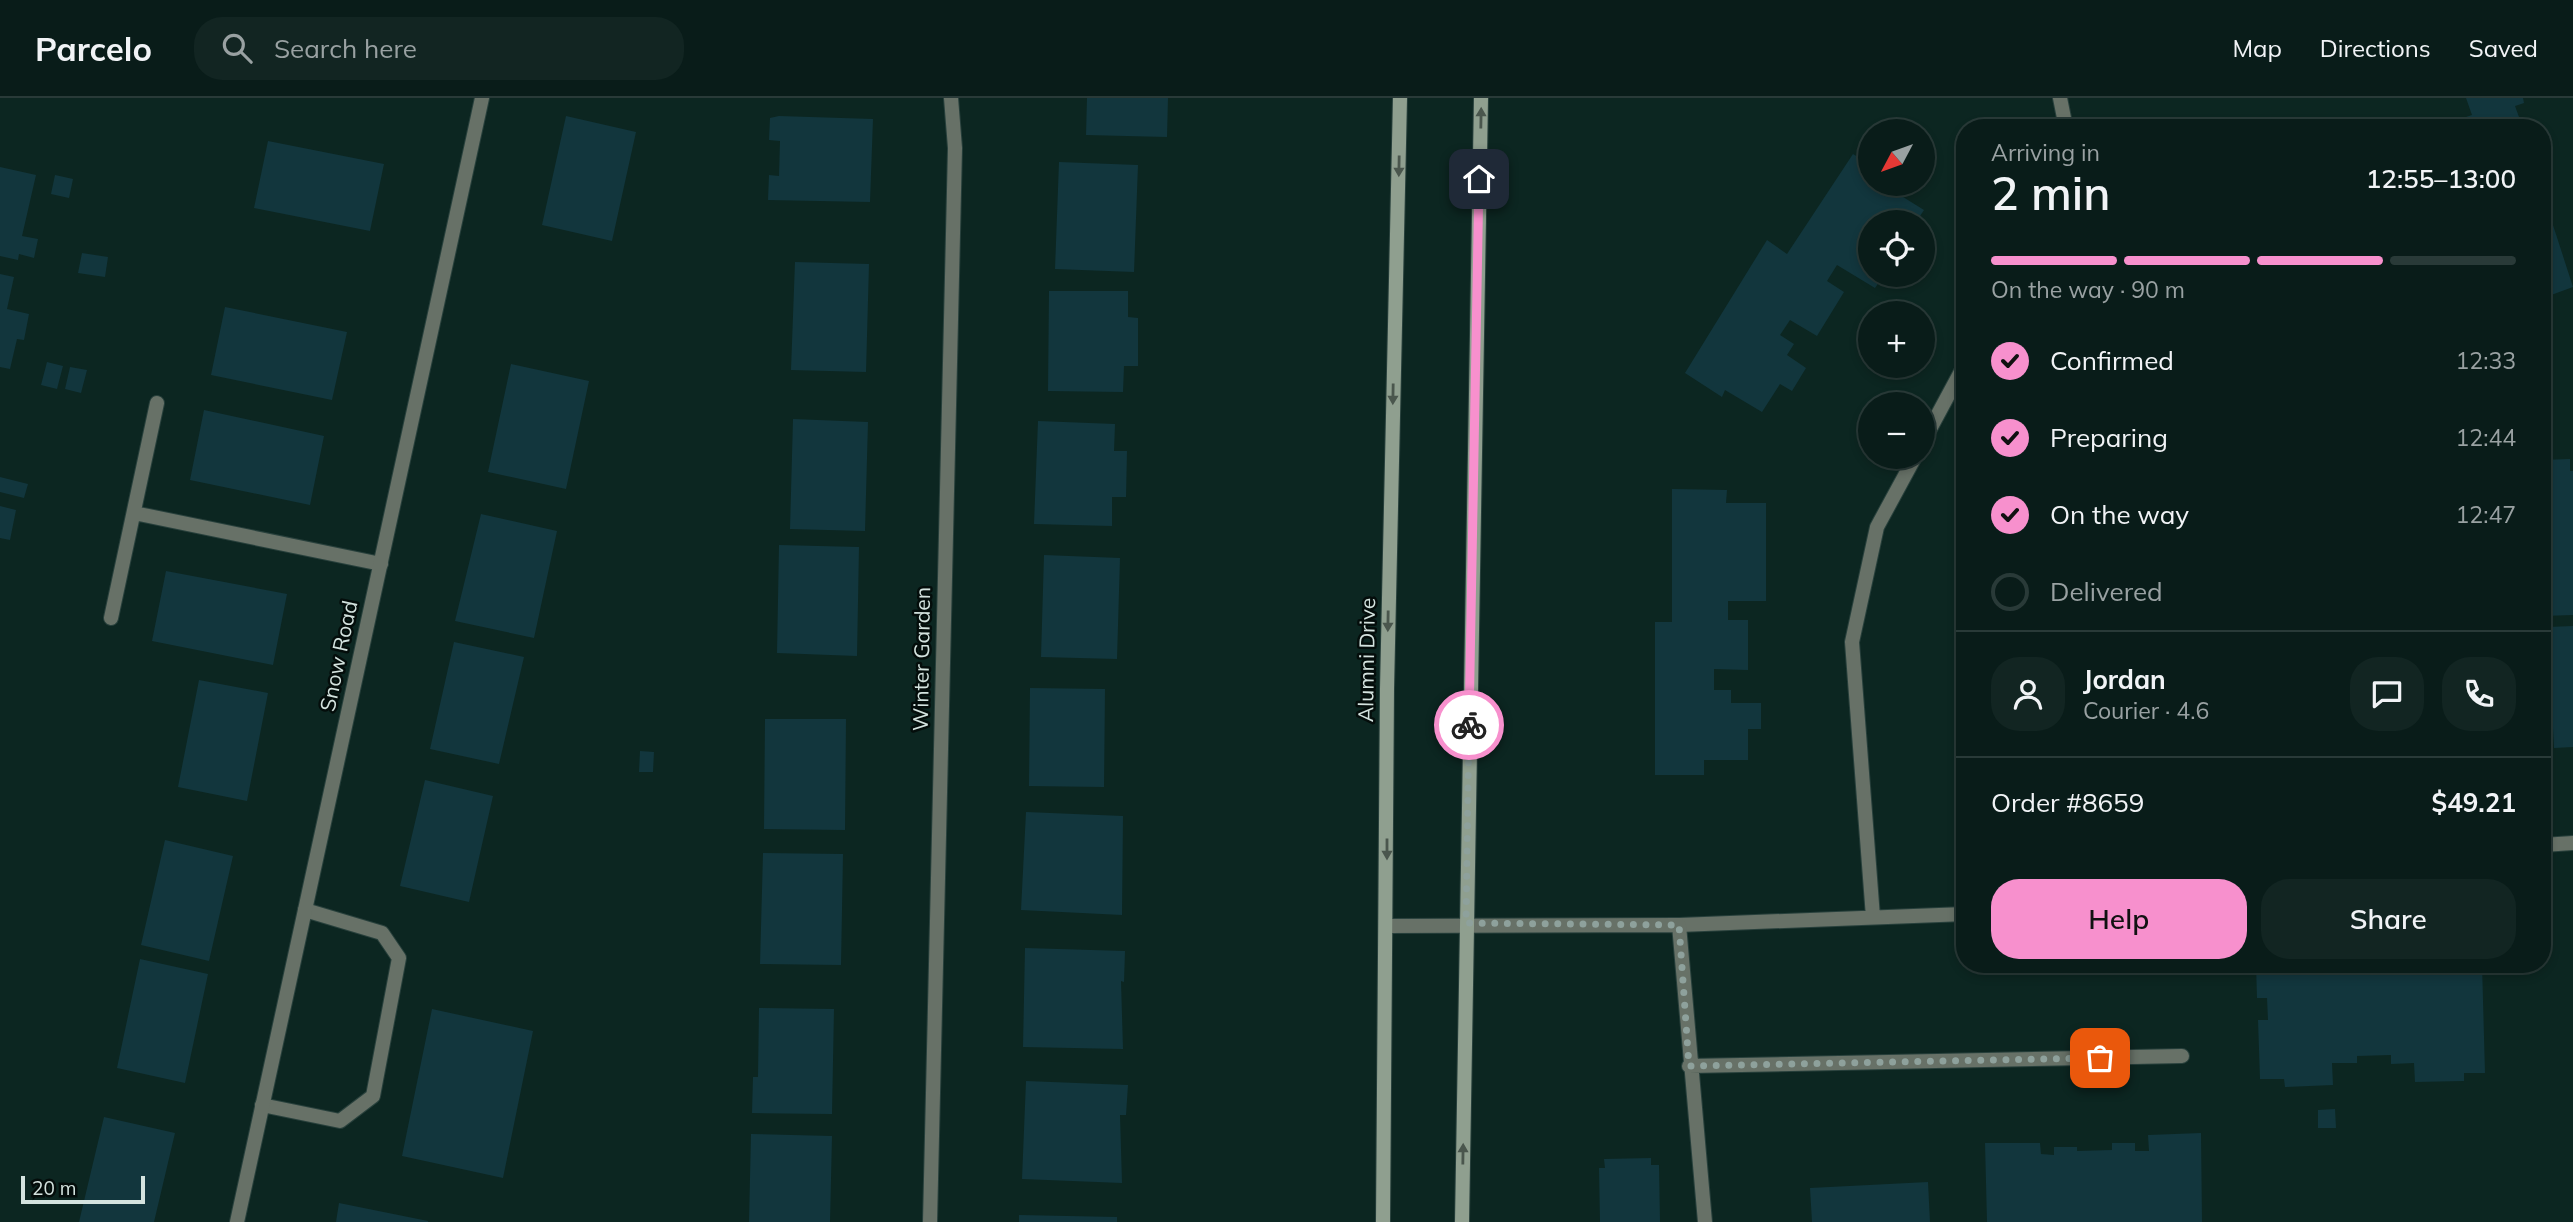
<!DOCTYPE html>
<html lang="en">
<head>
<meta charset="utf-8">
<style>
	:root { --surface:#091c19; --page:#122522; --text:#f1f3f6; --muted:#99a1a2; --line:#293a38; --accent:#f790cd }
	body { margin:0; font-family:Mulish,sans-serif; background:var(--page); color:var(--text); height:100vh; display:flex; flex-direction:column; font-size:26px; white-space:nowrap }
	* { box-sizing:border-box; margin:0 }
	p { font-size:23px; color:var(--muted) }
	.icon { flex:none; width:38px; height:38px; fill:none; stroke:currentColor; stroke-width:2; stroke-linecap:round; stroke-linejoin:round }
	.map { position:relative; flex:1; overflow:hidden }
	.details { position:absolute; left:1956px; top:21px; width:595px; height:854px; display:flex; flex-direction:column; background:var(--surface); border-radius:28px; box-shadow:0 4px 10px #0003,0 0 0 2px var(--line) }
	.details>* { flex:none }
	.needle { width:46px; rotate:229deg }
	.tools { position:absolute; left:1858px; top:21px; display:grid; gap:14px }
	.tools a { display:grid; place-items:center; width:77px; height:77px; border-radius:50%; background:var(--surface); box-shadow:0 4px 10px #0003,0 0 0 2px var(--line); font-size:35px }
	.scale { position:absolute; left:21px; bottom:18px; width:124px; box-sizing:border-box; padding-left:7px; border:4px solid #d4e3df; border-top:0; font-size:19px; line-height:24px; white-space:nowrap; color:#d4e3df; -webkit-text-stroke:5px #040d0b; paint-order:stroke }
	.pin { position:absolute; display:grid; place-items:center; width:60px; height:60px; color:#fff; margin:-30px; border-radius:14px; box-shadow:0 4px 10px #0006 }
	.courier { position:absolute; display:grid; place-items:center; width:70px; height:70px; margin:-35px; border:5px solid #f790cd; border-radius:50%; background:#fff; color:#222; box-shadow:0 2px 9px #0007 }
	.headline em { font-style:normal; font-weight:600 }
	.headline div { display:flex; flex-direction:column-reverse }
	.headline { display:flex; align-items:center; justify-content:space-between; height:119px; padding:0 35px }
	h1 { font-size:46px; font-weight:600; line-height:52px }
	.bar { display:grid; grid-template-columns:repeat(4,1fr); gap:10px 7px; align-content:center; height:84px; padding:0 35px }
	.bar i { height:9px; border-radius:5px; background:var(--line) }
	.bar .selected { background:var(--accent) }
	.bar p { grid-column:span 4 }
	.line { display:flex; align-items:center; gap:18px; padding:0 35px; border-top:2px solid var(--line) }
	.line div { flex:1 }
	.round { display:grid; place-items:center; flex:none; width:74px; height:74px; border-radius:28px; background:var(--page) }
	ol { padding:0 35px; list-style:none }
	li { display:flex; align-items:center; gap:21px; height:77px }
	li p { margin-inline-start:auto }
	li .icon { padding:7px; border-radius:50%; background:var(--accent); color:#111; stroke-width:4 }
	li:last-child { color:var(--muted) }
	li i { width:38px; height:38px; border:4px solid var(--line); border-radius:50% }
	.cta { display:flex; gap:14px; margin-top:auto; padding:14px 35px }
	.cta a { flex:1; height:80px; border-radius:28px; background:var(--accent); color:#111; font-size:28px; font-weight:600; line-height:80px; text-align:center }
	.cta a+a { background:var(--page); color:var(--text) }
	header { display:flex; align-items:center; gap:42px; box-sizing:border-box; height:98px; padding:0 35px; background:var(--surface); border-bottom:2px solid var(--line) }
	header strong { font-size:33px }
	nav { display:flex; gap:38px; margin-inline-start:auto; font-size:24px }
	.search { width:490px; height:63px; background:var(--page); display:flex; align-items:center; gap:18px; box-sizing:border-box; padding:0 24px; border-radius:28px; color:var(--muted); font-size:26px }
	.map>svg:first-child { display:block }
	.building { fill:#12363d }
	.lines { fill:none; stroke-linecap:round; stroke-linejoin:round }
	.service-casing { stroke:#28403c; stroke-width:16 }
	.minor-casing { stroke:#28403c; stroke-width:16 }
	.secondary-casing { stroke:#28403c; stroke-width:16 }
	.service { stroke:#677167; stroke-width:14 }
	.minor { stroke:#677167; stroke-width:14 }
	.secondary { stroke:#8f9f8f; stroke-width:14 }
	.oneway { fill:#4a564d }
	.done { stroke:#8ea19c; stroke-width:7; stroke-dasharray:0 12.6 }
	.route { stroke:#f790cd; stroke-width:9 }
	.labels { text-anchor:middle; stroke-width:5; stroke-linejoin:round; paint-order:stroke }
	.street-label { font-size:21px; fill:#d4e3df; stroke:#040d0b }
</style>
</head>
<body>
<header>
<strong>Parcelo</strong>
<div class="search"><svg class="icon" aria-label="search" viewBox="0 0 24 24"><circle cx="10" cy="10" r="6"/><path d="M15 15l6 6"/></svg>Search here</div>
<nav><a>Map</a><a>Directions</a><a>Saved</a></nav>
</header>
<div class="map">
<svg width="2573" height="1124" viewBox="0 0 2573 1124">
	<rect width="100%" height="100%" fill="#0c2621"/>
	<path class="building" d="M1087 0H1168L1167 39 1086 37Z
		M2466 0H2523L2524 5 2515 8 2523 30H2463L2460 21 2472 17Z
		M566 18 636 34 612 143 542 127Z
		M779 18 873 21 870 104 768 102 769 77 779 78 780 43 769 42 770 20Z
		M268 43 384 66 370 133 254 110Z
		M1853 56 1871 67V86H1900L1895 94 1924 112 1916 124H1871V177H1884L1875 190 1837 167 1827 183 1844 194 1817 238 1790 222 1780 237 1794 246 1787 257 1806 270 1792 293 1780 286 1762 314 1725 292 1722 299 1685 275 1767 142 1787 156Z
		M1059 64 1138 67 1134 174 1055 171Z
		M0 69 36 77 22 138 38 141 34 160 19 156 18 162 0 158Z
		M55 77 73 81 69 100 51 96Z
		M2552 124 2573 189 2543 200V127Z
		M82 155 108 159 105 179 78 175Z
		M795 164 869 166 866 274 791 272Z
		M0 176 14 179 7 211 29 216 24 242 17 241 10 271 0 269Z
		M1049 193H1128V219L1138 220V268H1124L1123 294 1048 293Z
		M225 209 347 234 332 302 211 277Z
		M47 264 63 268 57 291 41 287Z
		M511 266 589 283 566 391 488 374Z
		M70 269 87 272 81 295 65 291Z
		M204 312 324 338 310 407 190 382Z
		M793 321 868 324 865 433 790 431Z
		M1038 323 1115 326 1114 353H1127L1126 399H1112V428L1034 426Z
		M2570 361V373H2573V517L2543 518V362Z
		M0 379 28 386 24 400 0 394Z
		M1672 391 1727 392 1726 405H1766V503H1728V522H1748V572L1714 571V592H1731V605H1761V631H1748V662H1704V677H1655V524H1672Z
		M0 408 16 412 10 442 0 440Z
		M481 416 557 433 534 540 455 523Z
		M779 447 859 449 857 558 777 555Z
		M1044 457 1120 460 1117 561 1041 559Z
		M166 473 287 496 273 567 152 543Z
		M2573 528V649L2554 650 2548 529Z
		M454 544 524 559 499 666 430 651Z
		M199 582 268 595 247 703 178 689Z
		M1030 590 1105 591 1104 689 1029 688Z
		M765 621H846L845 732 764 731Z
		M640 653 654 654 653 674H639Z
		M425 682 493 698 469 804 400 788Z
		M1026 714 1123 718 1122 817 1021 812Z
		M165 742 233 758 209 863 141 847Z
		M763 755 843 756 841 867 760 866Z
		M1025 850 1125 853 1124 884 1121 883 1123 951 1023 949Z
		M140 861 208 876 185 985 117 970Z
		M2256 866H2335V871H2354V875L2392 874 2391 866H2482L2485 975H2464V983L2415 984 2414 965 2391 966V957L2357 958V965H2332L2333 987 2285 989 2284 981H2260L2258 922H2268L2267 900H2257Z
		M759 910 834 911 832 1016 752 1015 753 979H758Z
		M432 911 533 933 503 1080 402 1058Z
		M1026 983 1128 987 1126 1017H1120L1122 1085 1022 1081Z
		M2335 1011 2336 1030H2318V1012Z
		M104 1019 175 1035 154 1124H79Z
		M2201 1035 2202 1124H1987L1985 1045H2040L2041 1056 2054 1057V1049H2077V1053L2112 1052V1045H2135V1053H2149L2148 1037Z
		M751 1036 832 1038 830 1124H749Z
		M1651 1060V1067H1659L1660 1124H1600L1599 1070H1605L1604 1061Z
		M1928 1084 1930 1124H1812L1810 1090Z
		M339 1105 428 1123V1124H336Z
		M1019 1117 1117 1119V1124H1019Z"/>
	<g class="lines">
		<g class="service-casing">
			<path id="service" d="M2060 0 2066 30
				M1923 344 1965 266
				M134 415 381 466
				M111 520 157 305
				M2543 747 2573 745
				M1873 819 1852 544 1877 429 1915 359
				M1679 827 1965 816
				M262 1007 340 1023 373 998 399 860 382 835 305 812"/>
		</g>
		<g class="minor-casing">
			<path id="minor" d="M1386 828 1679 827 1705 1124
				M1689 968 2182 958
				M237 1124 482 0
				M930 1124 955 50 951 0"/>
		</g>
		<g class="secondary-casing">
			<path id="secondary" d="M1383 1124 1387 591 1400 0
				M1462 1124 1481 0"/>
		</g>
		<use href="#service" class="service"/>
		<use href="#minor" class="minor"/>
		<use href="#secondary" class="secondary"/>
	</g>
	<defs><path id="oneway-solid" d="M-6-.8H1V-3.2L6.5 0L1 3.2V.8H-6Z" transform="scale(1.75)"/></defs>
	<g class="oneway">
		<use href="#oneway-solid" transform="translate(1481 20) rotate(-89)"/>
		<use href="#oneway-solid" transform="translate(1399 68) rotate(91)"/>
		<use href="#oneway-solid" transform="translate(1393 296) rotate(91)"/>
		<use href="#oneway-solid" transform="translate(1388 523) rotate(91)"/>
		<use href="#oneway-solid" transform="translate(1387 751) rotate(90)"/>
		<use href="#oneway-solid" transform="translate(1463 1056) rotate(-89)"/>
	</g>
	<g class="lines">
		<path class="done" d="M1469 627 1466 825 1679 827 1689 968 2100 960"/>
		<path class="route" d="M1469 627 1479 81"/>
	</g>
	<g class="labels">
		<g class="street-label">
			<text transform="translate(339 558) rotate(-78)" y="7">Snow Road</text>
			<text transform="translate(922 561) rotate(-89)" y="7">Winter Garden</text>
			<text transform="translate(1367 562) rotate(-89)" y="7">Alumni Drive</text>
		</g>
	</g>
</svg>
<div class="tools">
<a><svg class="needle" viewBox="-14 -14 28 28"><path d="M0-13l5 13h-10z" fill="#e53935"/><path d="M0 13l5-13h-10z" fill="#99a1a2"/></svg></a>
<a><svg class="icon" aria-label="locate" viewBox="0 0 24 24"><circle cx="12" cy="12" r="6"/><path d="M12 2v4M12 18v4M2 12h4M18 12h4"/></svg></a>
<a>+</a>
<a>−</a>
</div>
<div class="scale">20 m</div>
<div class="pin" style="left:2100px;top:960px;background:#ea580c"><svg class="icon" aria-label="bag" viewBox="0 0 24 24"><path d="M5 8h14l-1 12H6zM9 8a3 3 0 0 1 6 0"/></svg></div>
<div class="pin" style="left:1479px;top:81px;background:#1f2937"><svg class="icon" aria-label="home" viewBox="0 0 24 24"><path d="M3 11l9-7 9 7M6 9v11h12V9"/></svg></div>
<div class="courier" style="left:1469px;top:627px"><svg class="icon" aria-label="bike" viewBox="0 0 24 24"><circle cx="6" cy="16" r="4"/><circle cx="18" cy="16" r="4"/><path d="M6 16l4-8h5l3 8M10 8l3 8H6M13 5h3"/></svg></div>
<section class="details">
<div class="headline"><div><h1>2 min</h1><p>Arriving in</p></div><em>12:55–13:00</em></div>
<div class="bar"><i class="selected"></i><i class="selected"></i><i class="selected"></i><i></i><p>On the way · 90 m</p></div>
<ol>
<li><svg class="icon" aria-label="check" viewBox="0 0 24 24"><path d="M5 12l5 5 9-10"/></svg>Confirmed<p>12:33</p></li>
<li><svg class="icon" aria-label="check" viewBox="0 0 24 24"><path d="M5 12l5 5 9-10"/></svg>Preparing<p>12:44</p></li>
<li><svg class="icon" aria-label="check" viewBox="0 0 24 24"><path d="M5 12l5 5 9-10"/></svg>On the way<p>12:47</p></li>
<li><i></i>Delivered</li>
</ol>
<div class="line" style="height:126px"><a class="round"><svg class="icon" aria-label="person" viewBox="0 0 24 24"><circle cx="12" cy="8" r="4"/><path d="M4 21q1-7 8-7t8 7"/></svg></a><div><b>Jordan</b><p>Courier · 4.6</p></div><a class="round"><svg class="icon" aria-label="chat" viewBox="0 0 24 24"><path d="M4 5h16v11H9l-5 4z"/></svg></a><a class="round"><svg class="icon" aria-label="phone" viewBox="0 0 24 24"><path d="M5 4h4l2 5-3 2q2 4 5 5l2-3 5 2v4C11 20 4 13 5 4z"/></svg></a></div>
<div class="line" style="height:91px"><div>Order #8659</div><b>$49.21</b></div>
<div class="cta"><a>Help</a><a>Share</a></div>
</section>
</div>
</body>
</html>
